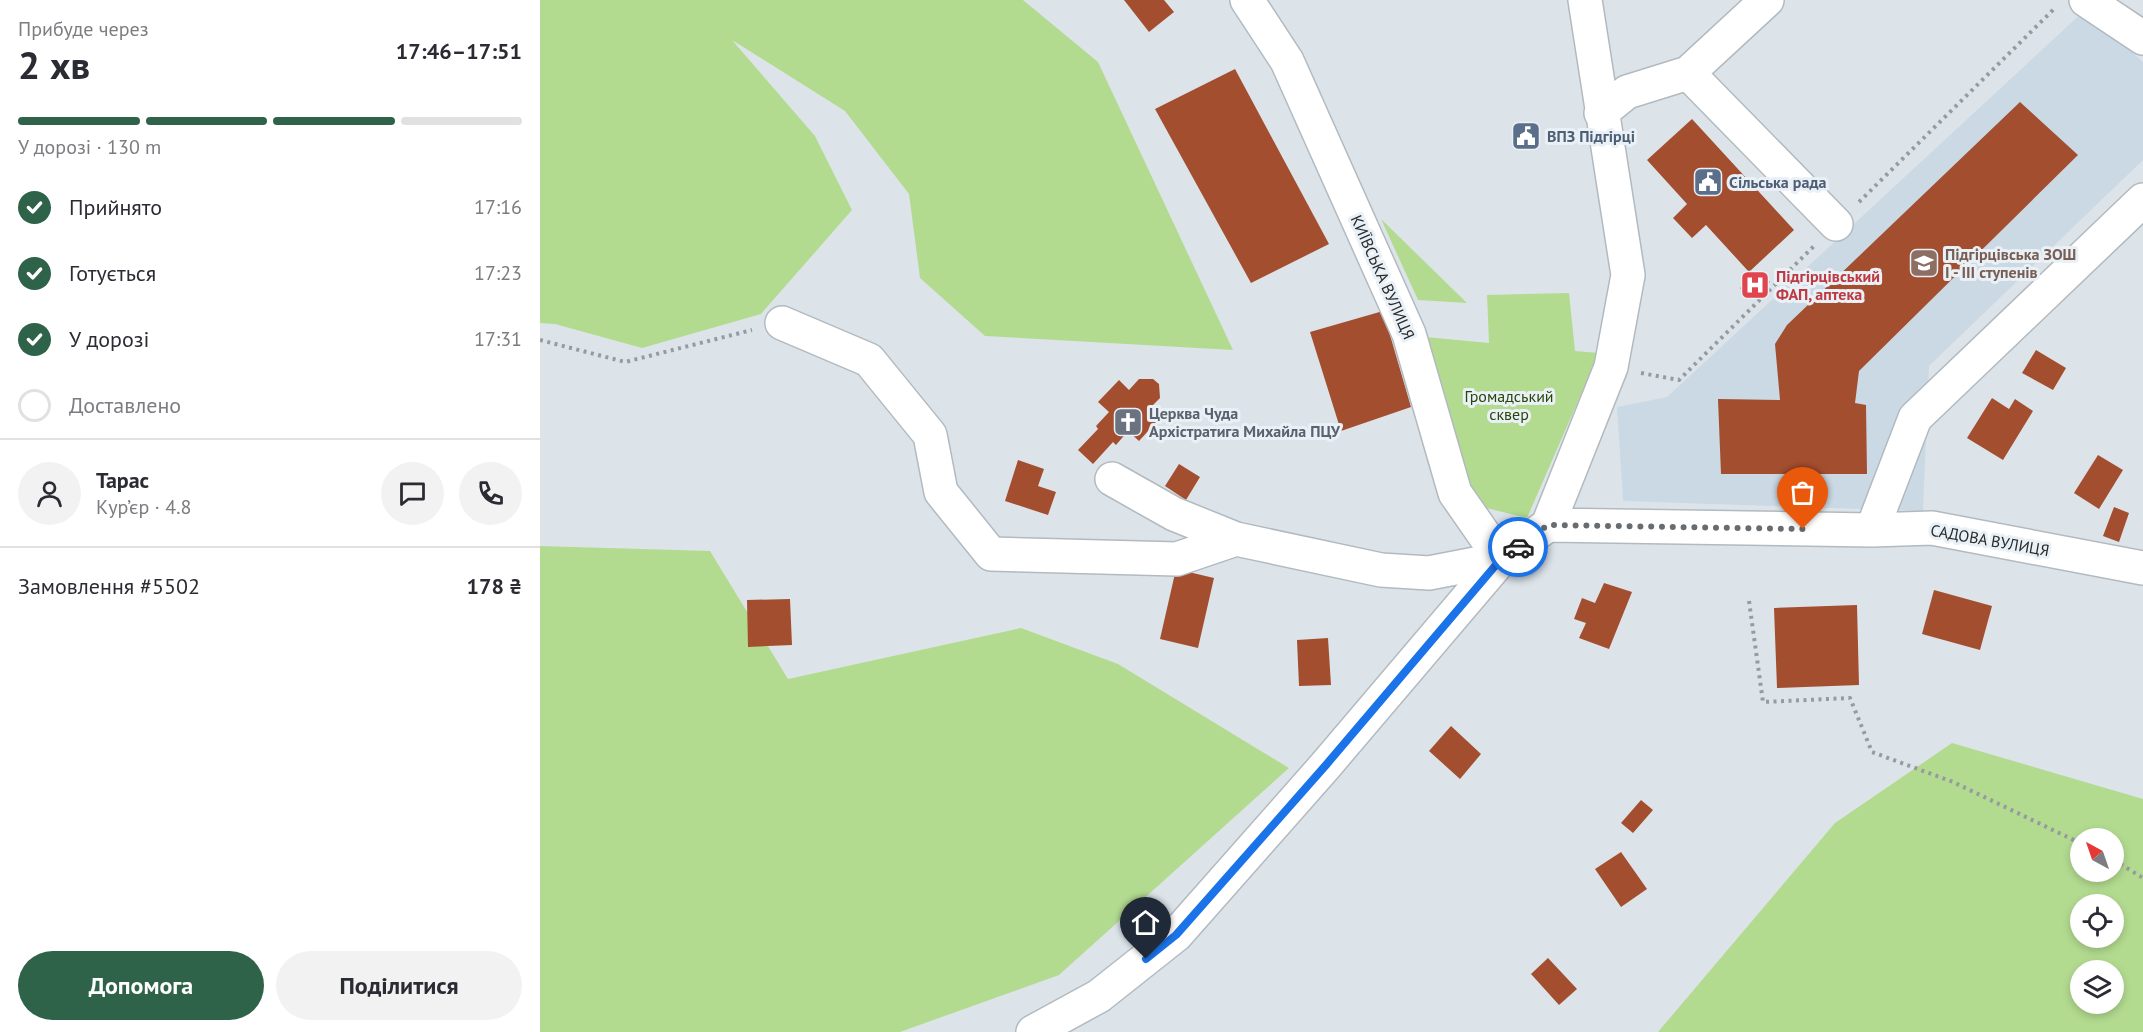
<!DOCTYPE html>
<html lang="uk">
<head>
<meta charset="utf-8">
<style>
	:root { --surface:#fff; --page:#f2f2f3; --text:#2b2b33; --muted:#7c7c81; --line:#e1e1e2; --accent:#2e6349 }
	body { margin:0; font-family:"PT Sans",sans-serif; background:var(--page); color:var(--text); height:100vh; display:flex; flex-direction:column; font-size:22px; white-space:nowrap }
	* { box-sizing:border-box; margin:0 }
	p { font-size:20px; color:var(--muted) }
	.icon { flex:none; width:33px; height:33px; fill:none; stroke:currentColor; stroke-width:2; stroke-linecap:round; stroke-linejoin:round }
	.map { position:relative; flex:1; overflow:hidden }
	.drawer { display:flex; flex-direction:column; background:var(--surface); width:540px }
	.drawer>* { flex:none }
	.needle { width:39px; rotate:320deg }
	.tools { position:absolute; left:1530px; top:828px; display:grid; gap:12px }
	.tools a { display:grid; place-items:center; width:54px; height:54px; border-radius:50%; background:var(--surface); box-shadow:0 3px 9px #0003; font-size:30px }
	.pin { position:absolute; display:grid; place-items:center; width:51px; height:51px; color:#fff; margin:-62px -26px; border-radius:50% 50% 50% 0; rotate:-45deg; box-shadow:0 0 6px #0007 }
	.pin .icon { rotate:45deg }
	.courier { position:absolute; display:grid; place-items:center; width:60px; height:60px; margin:-30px; border:4px solid #1a73e8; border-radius:50%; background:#fff; color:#222; box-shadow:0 2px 8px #0007 }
	.summary em { font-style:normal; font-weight:800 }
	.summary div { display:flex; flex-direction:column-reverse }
	.summary { display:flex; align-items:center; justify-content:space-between; height:102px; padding:0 18px }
	h1 { font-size:39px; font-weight:800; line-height:45px }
	.bar { display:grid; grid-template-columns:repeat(4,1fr); gap:9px 6px; align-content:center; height:72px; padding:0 18px }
	.bar i { height:8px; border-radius:4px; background:var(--line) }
	.bar .current { background:var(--accent) }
	.bar p { grid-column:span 4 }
	.line { display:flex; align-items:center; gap:15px; padding:0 18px; border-top:2px solid var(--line) }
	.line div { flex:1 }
	.round { display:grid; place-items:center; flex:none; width:63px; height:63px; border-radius:32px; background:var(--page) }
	ol { padding:0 18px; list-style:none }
	li { display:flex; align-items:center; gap:18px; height:66px }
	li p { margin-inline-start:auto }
	li .icon { padding:6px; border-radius:50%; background:var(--accent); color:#fff; stroke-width:4 }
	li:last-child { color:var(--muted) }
	li i { width:33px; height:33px; border:3px solid var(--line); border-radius:50% }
	.button { display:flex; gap:12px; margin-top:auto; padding:12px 18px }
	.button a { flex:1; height:69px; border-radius:36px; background:var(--accent); color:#fff; font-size:24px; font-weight:800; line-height:69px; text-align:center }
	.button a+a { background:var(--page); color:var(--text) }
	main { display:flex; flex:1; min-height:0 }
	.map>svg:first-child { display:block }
	.built { fill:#cbd9e4 }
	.green { fill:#b3db90; fill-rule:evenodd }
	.building { fill:#a34e2f }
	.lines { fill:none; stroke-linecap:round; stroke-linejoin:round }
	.minor-casing { stroke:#b2bac0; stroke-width:36 }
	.path { stroke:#959ba0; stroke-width:4; stroke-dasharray:3 4.5; stroke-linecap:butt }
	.minor { stroke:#fff; stroke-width:33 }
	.done { stroke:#676c70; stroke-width:6; stroke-dasharray:0 10.8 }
	.route { stroke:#1a73e8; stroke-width:8 }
	.labels { text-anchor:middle; stroke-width:6; stroke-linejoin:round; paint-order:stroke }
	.service-label { font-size:16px; font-weight:bold; fill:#4e5e75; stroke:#e9f1f7; text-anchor:start }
	.education-label { font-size:16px; font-weight:bold; fill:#785e54; stroke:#e9f1f7; text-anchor:start }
	.health-label { font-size:16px; font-weight:bold; fill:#be3a42; stroke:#e9f1f7; text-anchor:start }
	.street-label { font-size:16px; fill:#282b2e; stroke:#e9f1f7 }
	.park-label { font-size:16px; fill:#2a4508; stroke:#e9f1f7 }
	.worship-label { font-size:16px; font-weight:bold; fill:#5b616d; stroke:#e9f1f7; text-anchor:start }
</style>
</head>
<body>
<main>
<section class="drawer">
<div class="summary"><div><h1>2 хв</h1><p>Прибуде через</p></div><em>17:46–17:51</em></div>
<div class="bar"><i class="current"></i><i class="current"></i><i class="current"></i><i></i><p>У дорозі · 130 m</p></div>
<ol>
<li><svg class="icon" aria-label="check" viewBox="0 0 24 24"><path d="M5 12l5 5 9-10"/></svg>Прийнято<p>17:16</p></li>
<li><svg class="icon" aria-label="check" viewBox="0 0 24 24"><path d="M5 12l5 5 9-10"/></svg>Готується<p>17:23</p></li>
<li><svg class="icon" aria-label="check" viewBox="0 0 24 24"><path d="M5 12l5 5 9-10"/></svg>У дорозі<p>17:31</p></li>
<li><i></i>Доставлено</li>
</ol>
<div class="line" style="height:108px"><a class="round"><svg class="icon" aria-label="person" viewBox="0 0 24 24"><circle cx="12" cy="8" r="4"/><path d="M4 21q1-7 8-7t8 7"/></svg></a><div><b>Тарас</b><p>Кур’єр · 4.8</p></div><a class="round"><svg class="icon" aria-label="chat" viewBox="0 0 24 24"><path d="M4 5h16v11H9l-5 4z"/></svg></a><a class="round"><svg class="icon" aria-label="phone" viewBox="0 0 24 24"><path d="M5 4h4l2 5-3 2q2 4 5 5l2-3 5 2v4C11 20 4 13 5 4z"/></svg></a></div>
<div class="line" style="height:78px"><div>Замовлення #5502</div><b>178 ₴</b></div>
<div class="button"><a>Допомога</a><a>Поділитися</a></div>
</section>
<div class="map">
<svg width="1603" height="1032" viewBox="0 0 1603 1032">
	<rect width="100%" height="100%" fill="#dce4ea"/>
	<path class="built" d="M1545 10 1603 62V160L1389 366 1383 511 1083 501 1077 407 1127 397Z"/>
	<path class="green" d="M0 0H483L558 62 693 350 445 336 380 278 369 194 305 111 192 40 275 136 312 210 221 314 102 348 15 324 0 323Z
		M841 219 927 303 878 300Z
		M1029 293 1035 351 1059 353 987 518 934 505 886 337 949 343 947 295Z
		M0 546 170 551 248 679 481 628 578 664 749 768 519 975 360 1032H0Z
		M1412 743 1603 799V1032H1118L1295 823ZM1540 838H1574V872H1540ZM1540 904H1574V938H1540ZM1540 970H1574V1004H1540Z"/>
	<path class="building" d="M584 0H624L634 12 609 32Z
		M695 69 789 244 711 283 615 109Z
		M1480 102 1538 155 1319 371 1315 403 1326 405 1327 474H1181L1178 399 1240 400 1235 344 1247 325Z
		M1152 119 1254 230 1209 272 1166 225 1152 238 1133 218 1147 204 1107 160Z
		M1220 271 1230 282 1209 298 1200 288Z
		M843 311 871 407 801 431 770 332Z
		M1496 350 1526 368 1513 390 1482 373Z
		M599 379H613L619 384 620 398 609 409 620 418 599 441 588 431 576 445 573 442 553 464 538 450 558 429 556 426 569 412 558 402 579 380 589 390Z
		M1452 398 1469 409 1475 399 1493 411 1463 460 1427 438Z
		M1558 455 1583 470 1559 509 1534 493Z
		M478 460 504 469 498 486 516 492 508 515 465 501Z
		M639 464 660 477 646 500 625 486Z
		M1574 507 1589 513 1579 542 1563 536Z
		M636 569 674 578 658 648 620 639Z
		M1064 583 1092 592 1069 649 1039 638 1046 623 1034 619 1042 598 1055 603Z
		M1394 590 1452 606 1440 650 1382 634Z
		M250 599 252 645 208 647 207 600Z
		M1317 605 1319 685 1237 688 1234 608Z
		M788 638 791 685 759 686 757 640Z
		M911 726 941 754 920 779 889 751Z
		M1101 800 1113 810 1093 833 1081 823Z
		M1081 852 1107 889 1081 907 1055 869Z
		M1008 958 1037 989 1019 1005 991 974Z"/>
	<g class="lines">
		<g class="minor-casing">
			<path id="minor" d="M1546 0 1603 38
				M1148 73 1296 224
				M1061 113 1087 92 1148 73 1227 0
				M242 323 329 360 390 435 401 492 451 554 637 559 696 539
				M572 479 634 514 696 539 841 570 889 573 961 559 915 493 869 334 747 61 707 0
				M1008 525 1332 530 1392 528 1603 568
				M1008 525 1071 367 1088 275 1045 0
				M1332 530 1375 418 1603 200
				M493 1032 559 996 636 935 786 765 961 559 1008 525"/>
		</g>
		<path class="path" d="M1319 202 1516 7
			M0 340 85 362 212 330
			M1101 373 1139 380 1275 245
			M1209 601 1223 702 1310 698 1332 752 1413 782 1540 843
			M1574 860 1603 878"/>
		<use href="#minor" class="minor"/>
	</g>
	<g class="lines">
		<path class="done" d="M978 547 1008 525 1263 529"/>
		<path class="route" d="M606 959 636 935 786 765 961 559 978 547"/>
	</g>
	<defs>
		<g id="civic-square" transform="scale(1.5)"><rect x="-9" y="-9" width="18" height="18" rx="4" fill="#5c6f8a" stroke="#e9f1f7"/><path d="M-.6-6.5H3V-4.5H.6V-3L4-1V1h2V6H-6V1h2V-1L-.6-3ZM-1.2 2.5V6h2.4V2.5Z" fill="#fff"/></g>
		<g id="school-square" transform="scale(1.5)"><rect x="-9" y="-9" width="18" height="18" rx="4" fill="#8d6e63" stroke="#e9f1f7"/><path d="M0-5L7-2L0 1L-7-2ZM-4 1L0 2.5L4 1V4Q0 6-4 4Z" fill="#fff"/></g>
		<g id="hospital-square" transform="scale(1.5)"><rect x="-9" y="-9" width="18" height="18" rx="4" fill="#e0444e" stroke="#e9f1f7"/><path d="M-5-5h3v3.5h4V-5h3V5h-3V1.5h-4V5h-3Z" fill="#fff"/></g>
		<g id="church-square" transform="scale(1.5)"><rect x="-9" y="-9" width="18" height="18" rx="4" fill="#6b7280" stroke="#e9f1f7"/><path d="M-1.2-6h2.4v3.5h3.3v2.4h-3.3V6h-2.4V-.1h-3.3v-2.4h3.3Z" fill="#fff"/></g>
	</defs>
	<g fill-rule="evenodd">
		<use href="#civic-square" x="986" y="136"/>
		<use href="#civic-square" x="1168" y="182"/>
		<use href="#school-square" x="1384" y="263"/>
		<use href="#hospital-square" x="1215" y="285"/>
		<use href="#church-square" x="588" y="422"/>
	</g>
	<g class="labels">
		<g class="service-label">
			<text x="1007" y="142">ВПЗ Підгірці</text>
			<text x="1189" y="188">Сільська рада</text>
		</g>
		<g class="education-label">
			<text x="1405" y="260">Підгірцівська ЗОШ<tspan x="1405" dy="18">І - ІІІ ступенів</tspan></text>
		</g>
		<g class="health-label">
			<text x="1236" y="282">Підгірцівський<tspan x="1236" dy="18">ФАП, аптека</tspan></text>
		</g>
		<g class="street-label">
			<text transform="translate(843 277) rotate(66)" y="6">КИЇВСЬКА ВУЛИЦЯ</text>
			<text transform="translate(1450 540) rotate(10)" y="6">САДОВА ВУЛИЦЯ</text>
		</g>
		<g class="park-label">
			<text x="969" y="402">Громадський<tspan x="969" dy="18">сквер</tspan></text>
		</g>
		<g class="worship-label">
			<text x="609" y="419">Церква Чуда<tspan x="609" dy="18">Архістратига Михайла ПЦУ</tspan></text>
		</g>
	</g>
</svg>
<div class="tools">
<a><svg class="needle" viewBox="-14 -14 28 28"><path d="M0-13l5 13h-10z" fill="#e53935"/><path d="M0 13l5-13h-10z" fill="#7c7c81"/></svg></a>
<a><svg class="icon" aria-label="locate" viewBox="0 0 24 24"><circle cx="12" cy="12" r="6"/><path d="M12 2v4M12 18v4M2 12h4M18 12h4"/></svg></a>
<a><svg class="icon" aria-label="layers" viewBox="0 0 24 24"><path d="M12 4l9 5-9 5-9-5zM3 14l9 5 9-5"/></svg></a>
</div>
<div class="pin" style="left:1263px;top:529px;background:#ea580c"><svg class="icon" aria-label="bag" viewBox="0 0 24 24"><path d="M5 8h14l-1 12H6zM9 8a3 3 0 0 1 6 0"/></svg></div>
<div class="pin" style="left:606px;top:959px;background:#1f2937"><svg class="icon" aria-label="home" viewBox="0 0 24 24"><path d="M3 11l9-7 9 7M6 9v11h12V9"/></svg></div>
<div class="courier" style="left:978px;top:547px"><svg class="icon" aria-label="car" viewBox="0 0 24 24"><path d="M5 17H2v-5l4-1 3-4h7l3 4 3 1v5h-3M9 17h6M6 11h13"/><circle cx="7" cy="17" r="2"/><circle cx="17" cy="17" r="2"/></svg></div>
</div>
</main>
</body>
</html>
